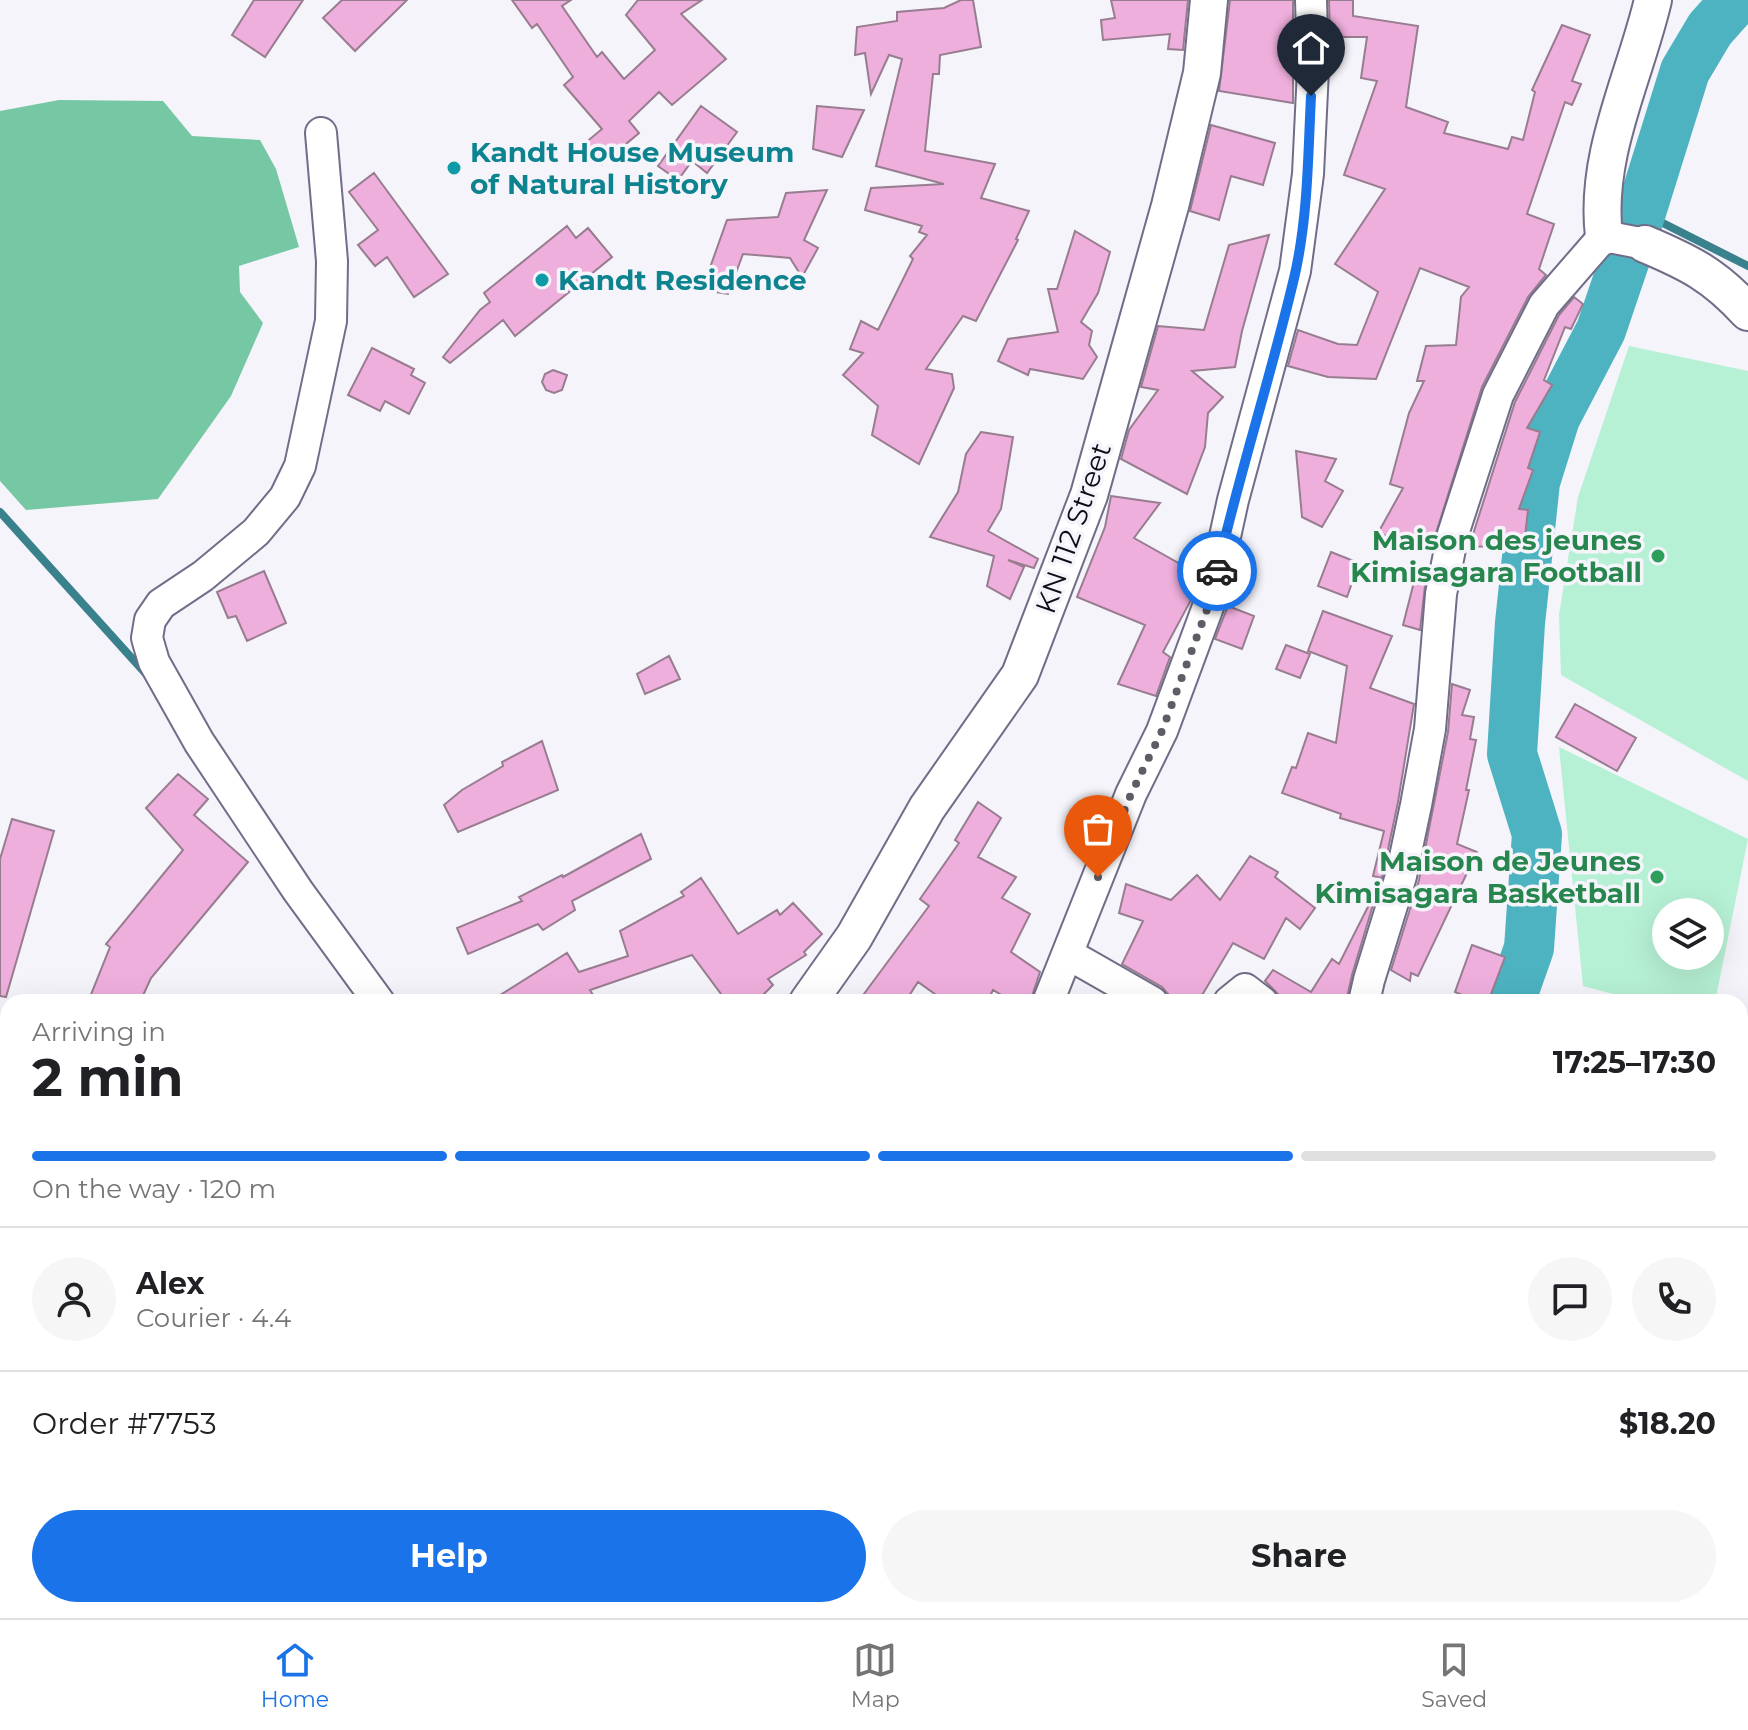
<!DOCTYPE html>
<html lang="en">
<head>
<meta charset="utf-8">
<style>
	:root { --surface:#fff; --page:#f6f6f6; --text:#202124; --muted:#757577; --line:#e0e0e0; --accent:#1a73e8 }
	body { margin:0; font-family:Montserrat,sans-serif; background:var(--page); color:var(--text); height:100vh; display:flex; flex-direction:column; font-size:30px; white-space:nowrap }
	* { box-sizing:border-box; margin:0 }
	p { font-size:26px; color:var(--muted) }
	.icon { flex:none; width:44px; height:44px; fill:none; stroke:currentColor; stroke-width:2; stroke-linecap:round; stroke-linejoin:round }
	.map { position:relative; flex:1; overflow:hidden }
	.sheet { position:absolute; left:0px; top:994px; width:1748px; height:624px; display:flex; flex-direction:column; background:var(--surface); border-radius:24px 24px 0 0; box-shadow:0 8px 32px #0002 }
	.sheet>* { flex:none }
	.controls { position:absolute; left:1652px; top:898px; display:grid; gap:16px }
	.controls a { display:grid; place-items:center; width:72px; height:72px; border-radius:50%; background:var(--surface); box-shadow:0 8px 32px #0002; font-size:40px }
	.pin { position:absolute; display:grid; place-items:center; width:68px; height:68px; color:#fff; margin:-82px -34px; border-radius:50% 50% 50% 0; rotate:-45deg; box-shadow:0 0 8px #0007 }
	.pin .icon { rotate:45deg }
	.courier { position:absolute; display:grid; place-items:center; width:80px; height:80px; margin:-40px; border:6px solid #1a73e8; border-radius:50%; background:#fff; color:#222; box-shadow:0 2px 10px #0007 }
	.summary em { font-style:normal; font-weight:700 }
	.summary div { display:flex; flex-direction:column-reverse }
	.summary { display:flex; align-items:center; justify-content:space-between; height:136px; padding:0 32px }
	h1 { font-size:52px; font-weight:700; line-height:60px }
	.bar { display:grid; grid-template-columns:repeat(4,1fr); gap:12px 8px; align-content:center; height:96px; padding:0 32px }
	.bar i { height:10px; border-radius:6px; background:var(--line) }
	.bar .current { background:var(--accent) }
	.bar p { grid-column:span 4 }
	.line { display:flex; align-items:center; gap:20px; padding:0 32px; border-top:2px solid var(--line) }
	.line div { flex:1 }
	.round { display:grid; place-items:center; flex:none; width:84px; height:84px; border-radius:42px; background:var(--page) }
	.action { display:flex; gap:16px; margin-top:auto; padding:16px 32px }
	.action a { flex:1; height:92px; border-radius:48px; background:var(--accent); color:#fff; font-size:32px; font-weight:700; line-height:92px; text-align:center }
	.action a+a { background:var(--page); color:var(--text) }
	.dock { display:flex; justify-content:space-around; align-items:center; height:112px; border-top:2px solid var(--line); background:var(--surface); font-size:22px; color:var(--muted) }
	.dock a { display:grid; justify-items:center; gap:4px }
	.dock .current { color:var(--accent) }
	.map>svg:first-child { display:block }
	.green { fill:#b6f1d5; fill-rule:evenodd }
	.forest { fill:#76c7a3 }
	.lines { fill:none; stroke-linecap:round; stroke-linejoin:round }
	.stream { stroke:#3a818e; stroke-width:8 }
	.river { stroke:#4db3c1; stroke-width:50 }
	.building { fill:#efafdd; stroke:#987c8f; stroke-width:2 }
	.minor-casing { stroke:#716d88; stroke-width:34 }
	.tertiary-casing { stroke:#716d88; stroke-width:40 }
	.secondary-casing { stroke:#716d88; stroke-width:46 }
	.minor { stroke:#fff; stroke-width:30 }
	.tertiary { stroke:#fff; stroke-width:36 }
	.secondary { stroke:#fff; stroke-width:42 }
	.done { stroke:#5e5d66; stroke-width:8; stroke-dasharray:0 14.4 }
	.route { stroke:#1a73e8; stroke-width:10 }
	.culture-dot { fill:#0f9aa8; stroke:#f4f4fa; stroke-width:3 }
	.leisure-dot { fill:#2e9e5b; stroke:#f4f4fa; stroke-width:3 }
	.labels { text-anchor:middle; stroke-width:7; stroke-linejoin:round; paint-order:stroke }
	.culture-label { font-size:28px; font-weight:bold; fill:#0d838f; stroke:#f4f4fa; text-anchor:start }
	.street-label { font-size:28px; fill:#0e0c17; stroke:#f4f4fa }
	.leisure-label { font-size:28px; font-weight:bold; fill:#27864d; stroke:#f4f4fa; text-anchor:end }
</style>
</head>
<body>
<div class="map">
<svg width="1748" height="1618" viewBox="0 0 1748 1618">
	<rect width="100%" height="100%" fill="#f4f4fa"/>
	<path class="green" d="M1629 346 1748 371V781L1561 675 1559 615 1578 497Z
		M1559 747 1748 839 1715 1002H1643L1583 986ZM1666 912H1710V956H1666Z"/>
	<path class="forest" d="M59 100 163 101 192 136 260 140 276 169 299 247 239 266 240 292 263 323 231 396 158 499 26 510 0 481V111Z
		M1748 1458V1508L1740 1506V1466Z"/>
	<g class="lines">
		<path class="stream" d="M1641 212 1748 266
			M0 512 147 675
			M1073 1610 1083 1618"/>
		<path class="river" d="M1510 1002 1529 948 1537 834 1512 754 1520 623 1535 482 1555 418 1601 330 1641 212 1685 71 1710 29 1736 0
			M1454 1618 1455 1610"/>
	</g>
	<path class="building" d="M254 0H303L265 57 232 35Z
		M342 0H407L355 51 323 18Z
		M512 0H571L562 6 597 57 602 52 624 79 655 50 626 15 638 0H702L681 14 726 59 672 105 659 92 629 121 639 133 602 164 584 144 602 129 564 85 573 77 537 24 532 28Z
		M961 0H973L981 47 940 55 939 74H933L925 151 995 164 981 198 1029 211 1016 239 1018 240 976 321 963 316 926 369 952 374 954 388 919 464 872 435 878 406 843 375 863 353 850 349 861 321 878 330 913 259 910 256 927 235 919 232 922 226 865 210 871 188 944 184 876 166 902 59 889 55 871 94 865 53 855 55 857 27 897 21V12L944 8Z
		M1111 0H1188L1183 50 1168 49 1170 34 1103 40 1101 20 1115 18Z
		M1230 0H1293V103L1219 91Z
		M1329 0H1353V16L1418 26 1406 107 1448 122 1444 133 1508 149 1512 137 1523 140 1535 92 1532 90 1562 25 1590 35 1572 81 1581 84 1572 105 1565 102 1527 214 1554 224 1539 269 1546 275 1528 297 1482 387 1432 546H1415L1378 533 1403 488 1390 484 1409 413 1424 381H1417L1426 346 1456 345 1461 297 1469 287 1420 268 1376 379 1328 377 1288 366 1298 330 1338 344 1357 345 1378 292 1335 264 1385 189 1344 175 1377 81 1361 78 1367 37H1330Z
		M701 106 737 132 707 173 692 161 678 180 658 166Z
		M817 106 864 110 842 157 813 149Z
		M1211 125 1275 143 1263 185 1231 176 1219 220 1190 211Z
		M374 173 448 274 414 297 387 257 375 266 358 245 378 230 349 192Z
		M827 190 804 240 818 248 802 277 790 258 743 254 728 294 702 290 727 220 778 217 786 193Z
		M567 226 576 238 588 228 612 257 515 336 503 320 450 363 443 357 480 310 490 302 484 293Z
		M1075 231 1110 252 1098 293 1081 322 1092 331 1089 345 1097 357 1083 379 1030 369 1028 375 998 361 1008 339 1058 332 1048 289H1057Z
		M1269 235 1242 331 1235 367 1192 371 1223 397 1208 413 1205 447 1187 494 1121 459 1129 430 1158 390 1141 387 1158 326 1204 330 1229 245Z
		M1574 297 1583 304 1571 329 1565 327 1544 380 1552 385 1527 428 1540 432 1528 468 1533 470 1519 509 1528 510 1524 545 1469 547 1515 402 1559 315Z
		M372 348 414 369 411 375 425 383 409 414 385 401 380 411 348 395Z
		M553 370 567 375 562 390 554 393 546 390 542 382 545 374Z
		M981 432 1013 437 1001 509 988 531 1038 559 1034 568 1008 560 1024 567 1010 599 987 586 994 556 930 537 958 492 966 454Z
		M1296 451 1336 459 1325 481 1343 491 1322 527 1302 517Z
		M1111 496 1160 503 1134 538 1198 574 1191 600 1163 652 1170 657 1156 696 1118 684 1145 625 1077 597 1105 527Z
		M1331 552 1359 563 1347 597 1318 586Z
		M264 571 286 623 247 641 236 616 228 618 217 592Z
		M1416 574 1426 577 1420 630 1403 625Z
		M1228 606 1254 616 1242 649 1215 639Z
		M1323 611 1392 636 1370 688 1414 704 1398 802 1382 878 1373 876 1384 831 1340 818 1341 814 1282 793 1292 767 1296 768 1308 733 1336 743 1347 666 1308 651Z
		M1286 645 1310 654 1300 678 1276 669Z
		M669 656 680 679 645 694 637 674Z
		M1452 684 1470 690 1462 715 1474 717 1470 739 1476 740 1466 790H1469L1457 844 1477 852 1418 976 1411 973 1410 981 1391 970 1419 880 1448 732Z
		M1575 704 1636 738 1617 771 1556 737Z
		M542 741 558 790 458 832 444 805 462 790 503 766 502 762Z
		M178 774 208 799 194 815 248 862 151 978 140 1002H88L110 947 106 944 183 850 146 808Z
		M978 802 1001 818 978 857 1016 877 1002 898 1030 914 1011 952 1040 972 1030 1002H1013L993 990 987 1002H946L918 982 905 1002H858L929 906 920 899 959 843 955 840Z
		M12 819 54 831 6 997 0 996V859Z
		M641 834 651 859 572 901 575 910 543 930 538 924 468 954 457 928 522 901 519 897 562 875 563 877Z
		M1250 856 1278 872 1275 877 1315 908 1300 929 1286 918 1264 959 1233 943 1198 1002H1170L1168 994 1162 987 1122 964 1143 921 1119 913 1126 884 1171 900 1197 875 1220 900Z
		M701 878 738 934 777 910 780 915 793 903 822 934 804 952 806 955 768 979 773 985 756 1002H727L692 955 590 990 597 1002H489L567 953 579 972 628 956 620 931 684 896 681 892Z
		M1379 885 1352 975 1346 1002H1280L1278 994 1265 981 1273 970 1311 992 1332 959 1339 964Z
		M1472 945 1505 957 1488 1002H1478L1455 992Z"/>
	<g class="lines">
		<g class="minor-casing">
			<path id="minor" d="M321 133 332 261 331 321 300 466 285 497 256 532 203 576 161 604 150 620 147 638 154 662 199 742 298 891 379 1002
				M1068 954 1152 1002
				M1048 1002 1131 794 1162 731 1212 596 1233 500 1295 271 1308 174 1313 70 1311 0
				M1229 1002 1245 989 1262 1002
				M1364 1002 1369 980 1401 876 1416 805 1430 729 1441 594 1453 534 1498 395 1544 305 1604 236 1645 244
				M1231 1610V1618
				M701 1618 705 1610"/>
		</g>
		<g class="tertiary-casing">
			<path id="tertiary" d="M1604 236C1594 155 1635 77 1653 0
				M1645 244C1690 263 1714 275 1748 312
				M808 1002 854 937 927 808 1020 675 1089 495 1131 345 1170 206 1202 73 1209 0
				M522 1618 524 1610"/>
		</g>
		<g class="secondary-casing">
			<path id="secondary" d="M0 1354 8 1369
				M190 1610 200 1618"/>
		</g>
		<use href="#minor" class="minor"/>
		<use href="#tertiary" class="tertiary"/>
		<use href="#secondary" class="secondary"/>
	</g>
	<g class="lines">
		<path class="done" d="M1098 877 1131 794 1162 731 1212 596 1217 571"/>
		<path class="route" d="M1217 571C1240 471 1272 373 1295 274 1308 216 1308 155 1311 96"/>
	</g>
	<g class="culture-dot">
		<circle cx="454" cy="168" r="8"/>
		<circle cx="542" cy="280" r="8"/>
	</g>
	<g class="leisure-dot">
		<circle cx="1658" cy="556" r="8"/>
		<circle cx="1657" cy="877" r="8"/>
	</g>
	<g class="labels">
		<g class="culture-label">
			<text x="470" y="162">Kandt House Museum<tspan x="470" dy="32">of Natural History</tspan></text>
			<text x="558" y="290">Kandt Residence</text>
		</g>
		<g class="street-label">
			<text transform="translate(1073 528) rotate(-71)" y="10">KN 112 Street</text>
		</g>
		<g class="leisure-label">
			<text x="1642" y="550">Maison des jeunes<tspan x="1642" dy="32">Kimisagara Football</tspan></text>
			<text x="1641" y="871">Maison de Jeunes<tspan x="1641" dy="32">Kimisagara Basketball</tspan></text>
		</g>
	</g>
</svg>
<div class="controls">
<a><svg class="icon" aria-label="layers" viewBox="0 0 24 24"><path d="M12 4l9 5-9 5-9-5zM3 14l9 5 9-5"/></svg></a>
</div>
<div class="pin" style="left:1098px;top:877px;background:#ea580c"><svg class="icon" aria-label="bag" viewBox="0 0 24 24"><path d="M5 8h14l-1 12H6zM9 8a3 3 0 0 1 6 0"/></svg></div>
<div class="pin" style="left:1311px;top:96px;background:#1f2937"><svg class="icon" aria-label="home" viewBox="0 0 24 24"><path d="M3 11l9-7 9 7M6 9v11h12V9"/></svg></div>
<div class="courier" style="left:1217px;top:571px"><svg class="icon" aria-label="car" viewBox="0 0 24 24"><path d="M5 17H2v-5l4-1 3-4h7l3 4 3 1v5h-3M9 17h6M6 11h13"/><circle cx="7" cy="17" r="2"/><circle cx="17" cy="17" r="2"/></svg></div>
<section class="sheet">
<div class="summary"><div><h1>2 min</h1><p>Arriving in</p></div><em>17:25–17:30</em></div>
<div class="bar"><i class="current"></i><i class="current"></i><i class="current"></i><i></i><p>On the way · 120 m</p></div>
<div class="line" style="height:144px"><a class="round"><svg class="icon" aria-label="person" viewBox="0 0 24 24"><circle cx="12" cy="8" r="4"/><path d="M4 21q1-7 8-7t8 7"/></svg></a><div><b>Alex</b><p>Courier · 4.4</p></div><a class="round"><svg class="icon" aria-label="chat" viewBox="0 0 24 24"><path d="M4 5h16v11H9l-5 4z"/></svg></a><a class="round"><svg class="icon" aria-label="phone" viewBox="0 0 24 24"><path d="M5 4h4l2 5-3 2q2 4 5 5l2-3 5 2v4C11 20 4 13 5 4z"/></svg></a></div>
<div class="line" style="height:104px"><div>Order #7753</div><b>$18.20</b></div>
<div class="action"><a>Help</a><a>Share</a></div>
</section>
</div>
<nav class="dock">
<a class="current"><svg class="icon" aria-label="home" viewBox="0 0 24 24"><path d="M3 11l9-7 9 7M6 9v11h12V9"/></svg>Home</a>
<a><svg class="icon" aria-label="map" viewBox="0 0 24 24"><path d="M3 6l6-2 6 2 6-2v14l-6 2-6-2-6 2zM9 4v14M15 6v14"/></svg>Map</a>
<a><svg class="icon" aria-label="saved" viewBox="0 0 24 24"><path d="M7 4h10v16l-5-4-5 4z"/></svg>Saved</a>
</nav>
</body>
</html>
